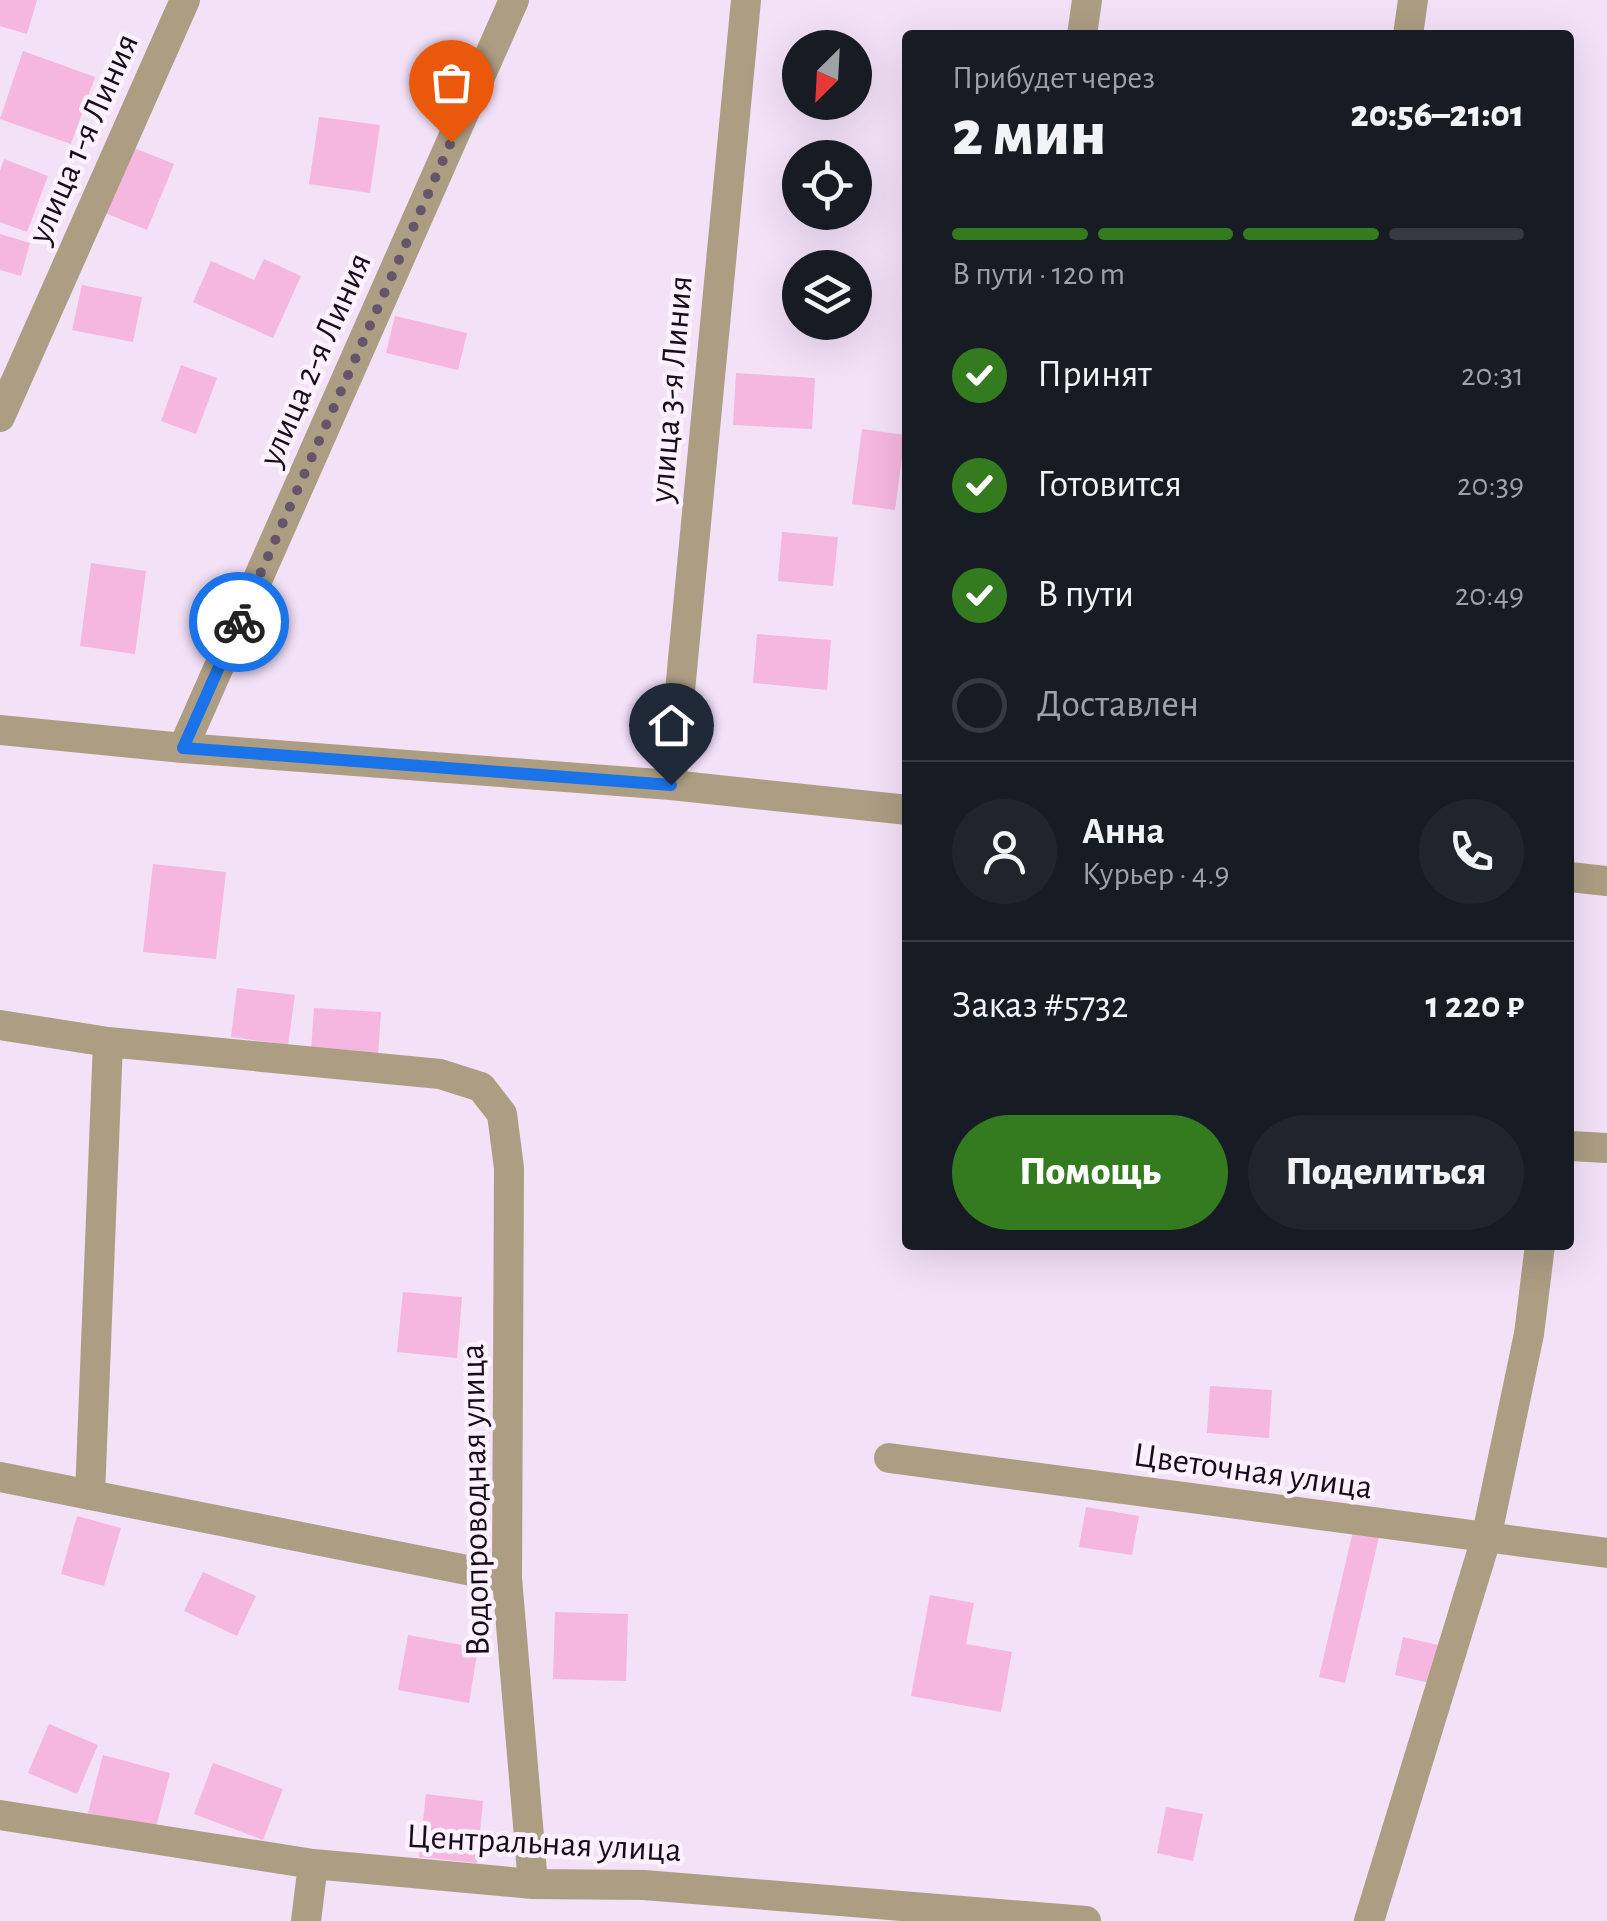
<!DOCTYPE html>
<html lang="ru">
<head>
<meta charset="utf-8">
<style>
	:root { --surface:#171b24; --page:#20242c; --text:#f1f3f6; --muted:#9ea1a6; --line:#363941; --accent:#347b20 }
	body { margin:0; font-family:"Alegreya Sans",sans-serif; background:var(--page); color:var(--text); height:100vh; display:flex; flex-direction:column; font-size:38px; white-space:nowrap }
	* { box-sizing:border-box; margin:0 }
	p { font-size:32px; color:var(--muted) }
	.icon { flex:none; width:55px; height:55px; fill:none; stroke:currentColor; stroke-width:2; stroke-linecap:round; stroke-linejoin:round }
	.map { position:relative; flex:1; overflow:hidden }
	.drawer { position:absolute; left:902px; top:30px; width:672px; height:1220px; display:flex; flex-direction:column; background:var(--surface); border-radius:10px; box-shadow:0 10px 40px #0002 }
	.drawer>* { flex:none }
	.needle { width:65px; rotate:204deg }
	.buttons { position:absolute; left:782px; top:30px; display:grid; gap:20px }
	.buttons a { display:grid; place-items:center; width:90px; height:90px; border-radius:50%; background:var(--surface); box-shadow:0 10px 40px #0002; font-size:50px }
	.pin { position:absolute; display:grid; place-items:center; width:85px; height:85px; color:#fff; margin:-102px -42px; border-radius:50% 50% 50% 0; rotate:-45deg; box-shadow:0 0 10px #0007 }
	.pin .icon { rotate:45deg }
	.courier { position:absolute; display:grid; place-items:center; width:100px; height:100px; margin:-50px; border:8px solid #1a73e8; border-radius:50%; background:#fff; color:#222; box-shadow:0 2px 12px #0007 }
	.headline em { font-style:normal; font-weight:800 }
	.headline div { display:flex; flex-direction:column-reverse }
	.headline { display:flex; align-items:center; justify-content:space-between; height:170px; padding:0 50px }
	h1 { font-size:65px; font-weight:800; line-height:75px }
	.bar { display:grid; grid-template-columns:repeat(4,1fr); gap:15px 10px; align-content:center; height:120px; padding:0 50px }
	.bar i { height:12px; border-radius:8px; background:var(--line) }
	.bar .on { background:var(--accent) }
	.bar p { grid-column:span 4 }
	.line { display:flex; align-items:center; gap:25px; padding:0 50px; border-top:2px solid var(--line) }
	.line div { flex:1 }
	.round { display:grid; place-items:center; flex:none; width:105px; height:105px; border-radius:52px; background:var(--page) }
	ol { padding:0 50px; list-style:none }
	li { display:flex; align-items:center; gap:30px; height:110px }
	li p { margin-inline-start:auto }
	li .icon { padding:10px; border-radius:50%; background:var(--accent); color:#fff; stroke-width:4 }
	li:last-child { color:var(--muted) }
	li i { width:55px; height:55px; border:5px solid var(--line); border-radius:50% }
	.button { display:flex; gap:20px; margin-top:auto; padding:20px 50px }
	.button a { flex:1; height:115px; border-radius:60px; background:var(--accent); color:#fff; font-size:40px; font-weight:800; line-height:115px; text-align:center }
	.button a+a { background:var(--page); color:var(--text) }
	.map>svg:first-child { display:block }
	.building { fill:#f5b6df }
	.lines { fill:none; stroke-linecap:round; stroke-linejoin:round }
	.street { stroke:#ac9d83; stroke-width:30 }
	.done { stroke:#66556a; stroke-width:10; stroke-dasharray:0 18 }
	.route { stroke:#1a73e8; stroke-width:12 }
	.labels { text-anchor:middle; stroke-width:9; stroke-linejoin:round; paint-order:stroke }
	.street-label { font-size:35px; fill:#1a0a1d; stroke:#fbf2fd }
</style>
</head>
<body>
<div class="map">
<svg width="1607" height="1921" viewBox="0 0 1607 1921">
	<rect width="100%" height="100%" fill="#f3e1f8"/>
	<path class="building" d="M0 0H37L27 34 0 26Z
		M23 51 95 77 71 144 0 119Z
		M319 117 380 125 370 193 309 184Z
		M129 146 174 164 147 230 103 212Z
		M4 159 48 176 27 232 0 222V171Z
		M0 234 30 243 21 276 0 270Z
		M264 259 301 276 273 338 193 302 211 261 254 280Z
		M82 285 142 297 133 342 72 330Z
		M395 316 467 333 458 370 386 353Z
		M181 365 217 378 196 434 161 421Z
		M736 373 815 378 812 429 733 425Z
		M862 429 905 435 895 510 852 504Z
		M782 532 838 537 833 586 778 581Z
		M91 563 146 571 135 654 80 646Z
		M757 634 831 640 827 690 753 683Z
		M153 864 226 872 216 959 143 952Z
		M237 988 295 995 288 1045 231 1037Z
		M314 1008 381 1012 378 1055 311 1051Z
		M403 1292 462 1297 457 1358 397 1352Z
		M1210 1386 1272 1390 1269 1438 1207 1433Z
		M1086 1507 1139 1516 1132 1555 1079 1547Z
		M77 1516 121 1528 104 1586 61 1574Z
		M1353 1531 1379 1537 1345 1683 1319 1677Z
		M203 1572 256 1596 237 1636 184 1611Z
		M930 1595 974 1603 966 1644 1012 1652 1001 1712 911 1696Z
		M555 1612 628 1614 626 1681 553 1679Z
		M408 1635 478 1648 469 1703 398 1690Z
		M1403 1637 1447 1647 1438 1685 1395 1675Z
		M49 1724 98 1745 77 1794 28 1773Z
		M103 1755 170 1773 155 1831 88 1813Z
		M213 1763 283 1789 263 1840 194 1814Z
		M426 1794 483 1801 477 1863 419 1857Z
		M1166 1807 1203 1814 1193 1861 1157 1853Z"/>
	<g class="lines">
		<path class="street" d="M1082 35 1087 0
			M1408 35 1413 0
			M0 417 185 0
			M0 730 183 748 671 785 908 810
			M183 748 514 0
			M671 785 746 0
			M1570 877 1607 881
			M0 1025 108 1042 440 1074 481 1087 502 1114 509 1168 507 1578 533 1884
			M1570 1146 1607 1148
			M889 1458 1607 1553
			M0 1477 507 1578
			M90 1495 108 1042
			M0 1815 313 1864 533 1884 644 1885 1086 1921
			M306 1921 313 1864
			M1369 1921 1486 1539 1529 1334 1540 1245"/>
	</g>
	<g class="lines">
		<path class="done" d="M239 622 451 142"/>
		<path class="route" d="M239 622 183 748 671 785"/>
	</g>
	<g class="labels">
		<g class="street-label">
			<text transform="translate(82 138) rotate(-66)" y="12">улица 1-я Линия</text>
			<text transform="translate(314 359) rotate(-66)" y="12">улица 2-я Линия</text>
			<text transform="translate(670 389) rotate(-85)" y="12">улица 3-я Линия</text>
			<text transform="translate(1253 1470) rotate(8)" y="12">Цветочная улица</text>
			<text transform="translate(474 1500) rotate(-91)" y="12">Водопроводная улица</text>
			<text transform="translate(544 1842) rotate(3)" y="12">Центральная улица</text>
		</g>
	</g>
</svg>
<div class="buttons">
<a><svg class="needle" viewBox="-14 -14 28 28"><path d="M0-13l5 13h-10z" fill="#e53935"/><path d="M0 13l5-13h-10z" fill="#9ea1a6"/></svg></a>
<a><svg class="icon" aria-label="locate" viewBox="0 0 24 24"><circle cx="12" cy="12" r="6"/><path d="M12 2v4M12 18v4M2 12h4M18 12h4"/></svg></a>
<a><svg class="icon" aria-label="layers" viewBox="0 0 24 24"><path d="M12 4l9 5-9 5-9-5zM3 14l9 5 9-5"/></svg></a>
</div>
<div class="pin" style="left:451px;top:142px;background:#ea580c"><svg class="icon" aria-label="bag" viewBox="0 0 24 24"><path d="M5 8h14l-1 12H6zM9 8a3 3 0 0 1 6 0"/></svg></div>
<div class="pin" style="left:671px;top:785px;background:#1f2937"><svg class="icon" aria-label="home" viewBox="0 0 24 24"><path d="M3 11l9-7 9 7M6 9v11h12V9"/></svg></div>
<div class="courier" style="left:239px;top:622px"><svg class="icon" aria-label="bike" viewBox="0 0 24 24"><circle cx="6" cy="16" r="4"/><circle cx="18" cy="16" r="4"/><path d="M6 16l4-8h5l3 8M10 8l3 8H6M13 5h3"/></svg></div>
<section class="drawer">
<div class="headline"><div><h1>2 мин</h1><p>Прибудет через</p></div><em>20:56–21:01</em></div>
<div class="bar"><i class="on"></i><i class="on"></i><i class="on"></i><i></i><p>В пути · 120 m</p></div>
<ol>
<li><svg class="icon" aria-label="check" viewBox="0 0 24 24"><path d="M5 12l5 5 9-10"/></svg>Принят<p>20:31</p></li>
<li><svg class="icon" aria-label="check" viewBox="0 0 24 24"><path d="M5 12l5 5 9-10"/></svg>Готовится<p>20:39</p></li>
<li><svg class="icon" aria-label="check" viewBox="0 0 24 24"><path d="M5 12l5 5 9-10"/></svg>В пути<p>20:49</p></li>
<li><i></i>Доставлен</li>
</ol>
<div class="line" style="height:180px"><a class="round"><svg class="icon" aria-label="person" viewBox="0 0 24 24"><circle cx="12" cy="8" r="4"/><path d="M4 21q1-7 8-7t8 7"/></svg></a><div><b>Анна</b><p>Курьер · 4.9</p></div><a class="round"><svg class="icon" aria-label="phone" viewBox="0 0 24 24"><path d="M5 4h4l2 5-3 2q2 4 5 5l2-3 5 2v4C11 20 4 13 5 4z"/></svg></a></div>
<div class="line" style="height:130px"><div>Заказ #5732</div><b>1 220 ₽</b></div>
<div class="button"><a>Помощь</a><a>Поделиться</a></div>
</section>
</div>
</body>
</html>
